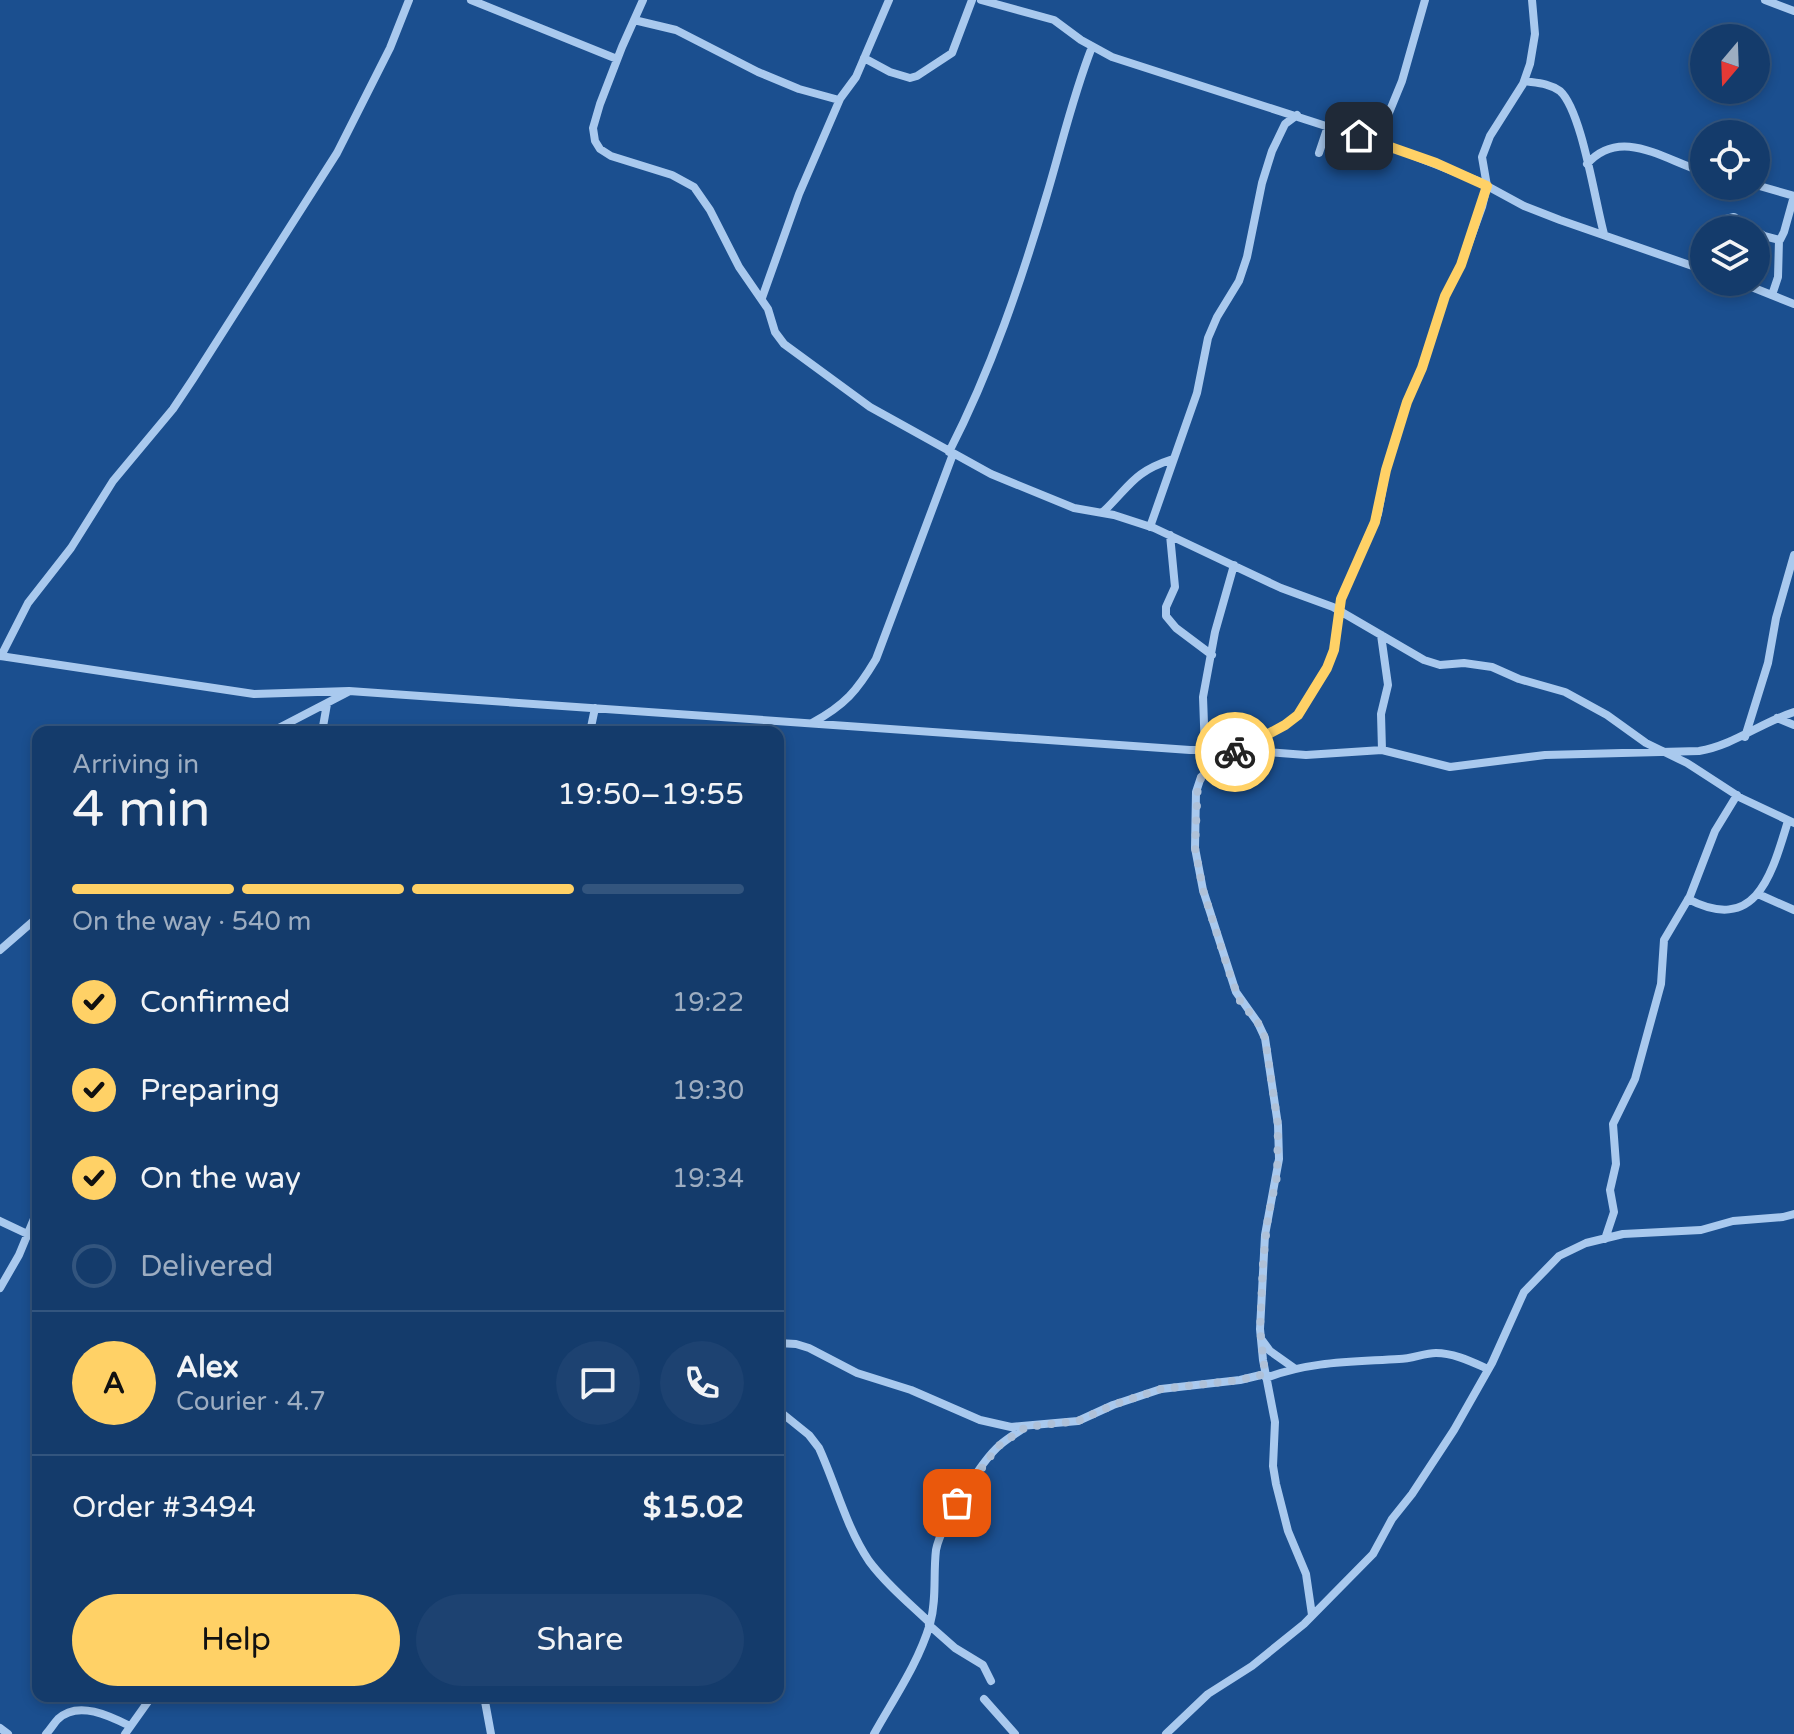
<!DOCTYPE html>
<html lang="en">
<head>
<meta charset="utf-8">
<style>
	:root { --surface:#143b6b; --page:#1d4271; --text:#f1f3f6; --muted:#9dadc1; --line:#33557e; --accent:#ffd166 }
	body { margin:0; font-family:"Varela Round",sans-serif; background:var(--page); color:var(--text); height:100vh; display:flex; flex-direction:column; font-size:30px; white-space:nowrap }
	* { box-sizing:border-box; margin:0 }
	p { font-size:26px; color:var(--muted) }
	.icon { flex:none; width:44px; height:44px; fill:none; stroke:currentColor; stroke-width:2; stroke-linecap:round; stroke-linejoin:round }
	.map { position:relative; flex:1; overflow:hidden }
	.drawer { position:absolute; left:32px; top:726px; width:752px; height:976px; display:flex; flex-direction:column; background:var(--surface); border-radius:16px; box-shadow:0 4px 12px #0003,0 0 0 2px var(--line) }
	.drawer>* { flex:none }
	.needle { width:52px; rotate:199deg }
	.controls { position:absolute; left:1690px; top:24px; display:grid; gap:16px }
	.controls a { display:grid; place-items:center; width:80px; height:80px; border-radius:50%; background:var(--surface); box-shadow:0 4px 12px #0003,0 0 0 2px var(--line); font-size:40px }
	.pin { position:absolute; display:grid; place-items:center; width:68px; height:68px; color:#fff; margin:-34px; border-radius:16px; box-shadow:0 4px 12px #0006 }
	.courier { position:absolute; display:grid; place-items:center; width:80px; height:80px; margin:-40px; border:6px solid #ffd166; border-radius:50%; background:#fff; color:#222; box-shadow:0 2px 10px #0007 }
	.overview em { font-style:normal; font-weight:600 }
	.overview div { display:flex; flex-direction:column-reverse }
	.overview { display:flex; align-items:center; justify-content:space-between; height:136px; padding:0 40px }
	h1 { font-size:52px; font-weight:600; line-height:60px }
	.bar { display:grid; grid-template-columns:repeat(4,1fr); gap:12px 8px; align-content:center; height:96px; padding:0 40px }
	.bar i { height:10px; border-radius:6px; background:var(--line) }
	.bar .active { background:var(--accent) }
	.bar p { grid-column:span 4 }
	.line { display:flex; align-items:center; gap:20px; padding:0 40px; border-top:2px solid var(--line) }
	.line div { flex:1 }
	.round { display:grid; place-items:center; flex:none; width:84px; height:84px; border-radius:42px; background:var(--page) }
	ol { padding:0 40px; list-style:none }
	li { display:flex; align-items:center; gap:24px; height:88px }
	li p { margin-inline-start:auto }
	li .icon { padding:8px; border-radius:50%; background:var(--accent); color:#111; stroke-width:4 }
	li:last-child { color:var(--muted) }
	li i { width:44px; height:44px; border:4px solid var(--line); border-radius:50% }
	.action { display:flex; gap:16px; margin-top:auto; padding:16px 40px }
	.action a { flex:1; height:92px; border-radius:48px; background:var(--accent); color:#111; font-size:32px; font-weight:600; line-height:92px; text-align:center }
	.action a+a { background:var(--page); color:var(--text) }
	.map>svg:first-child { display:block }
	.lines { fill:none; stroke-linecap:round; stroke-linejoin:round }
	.street { stroke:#a9c9ee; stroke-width:8 }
	.done { stroke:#afc1d8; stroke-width:8; stroke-dasharray:0 14.4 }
	.route { stroke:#ffd166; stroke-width:10 }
</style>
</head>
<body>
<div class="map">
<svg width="1794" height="1734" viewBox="0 0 1794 1734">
	<rect width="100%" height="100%" fill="#1b4f8f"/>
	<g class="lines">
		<path class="street" d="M471 0 617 59
			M643 0 622 47 600 104 593 128 595 141 600 149 611 156 672 175 694 187 710 210 739 267 768 309 775 332 784 344 870 407 991 474 1074 508 1114 515 1154 528 1281 588 1333 607 1424 660 1440 665 1464 663 1492 667 1519 679 1565 692 1607 715 1646 743 1687 763 1741 798 1794 823
			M981 0 1054 20 1081 40 1112 57 1394 148 1478 181 1524 206 1560 220 1704 270
			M1765 0 1794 11
			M634 20 676 30 758 72 799 89 839 100 856 77 889 0
			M864 58 890 72 910 78 917 76 952 53 972 0
			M1524 81C1537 83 1549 83 1560 91 1582 111 1595 202 1604 234
			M1377 142 1402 81 1425 0
			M1319 153 1328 126
			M1587 164C1621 126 1664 160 1704 172
			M1756 185 1794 196
			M1721 230 1726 219 1734 217 1764 236 1780 240 1784 232 1794 196
			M1703 247 1704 246
			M1739 282 1794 304
			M1772 295 1778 277 1779 240
			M762 298 799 194 840 99
			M949 452C991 370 1021 282 1047 194 1062 144 1073 95 1092 47
			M1103 512C1131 485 1133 472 1173 459
			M1150 527 1197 393 1208 338 1217 317 1239 281 1247 257 1262 183 1272 151 1285 124 1297 115
			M1170 535 1175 587 1166 607V616L1176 628 1212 655
			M1381 635 1388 685 1381 714 1382 750
			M0 656 254 694 349 691 1190 750H1239L1306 755 1382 750 1450 767 1545 755 1699 751C1734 745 1760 723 1794 712
			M1 656 28 603 71 548 113 481 173 409 193 379 337 153 390 48 409 0
			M1777 718 1794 725
			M812 723C845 705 857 691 876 659L953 454
			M271 732 348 692
			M322 732 327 704
			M590 732 595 708
			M1745 737 1768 663 1776 618 1794 555
			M1205 751 1203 697 1215 632 1234 565
			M1758 894 1794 910
			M1688 899C1757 935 1772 873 1788 821
			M0 950 38 917
			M0 1221 38 1239
			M1605 1239 1614 1212 1610 1190 1616 1164 1613 1124 1635 1079 1661 984 1664 940 1690 896 1715 831 1737 795
			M0 1288 19 1255 38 1209
			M1262 1340 1270 1351 1294 1368
			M778 1343 796 1344 809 1348 857 1373 911 1390 980 1420 1011 1427 1078 1421 1113 1405 1161 1389 1240 1380 1265 1374
			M1266 1378C1310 1361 1353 1362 1399 1359 1412 1359 1424 1353 1436 1353 1454 1353 1472 1362 1488 1369
			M778 1410 809 1435 819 1448C836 1485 846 1527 869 1561 886 1584 909 1603 930 1623
			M1312 1615 1306 1574 1288 1531 1276 1484 1273 1466 1275 1422 1263 1360 1260 1329 1265 1235 1279 1159 1278 1125 1265 1038 1258 1023 1236 992 1203 890 1195 848 1196 792 1201 777 1217 763 1285 725 1298 715 1327 668 1334 650 1341 599 1378 514 1386 470 1407 402 1422 368 1445 296 1461 265 1482 207 1487 186 1482 157 1490 136 1523 84 1530 64 1535 34 1532 0
			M929 1625 955 1648 983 1665 991 1681
			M484 1696 491 1734
			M984 1699 1015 1734
			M0 1728 8 1734
			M46 1734C51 1729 54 1723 58 1719 78 1700 110 1716 130 1726
			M125 1734 152 1696
			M874 1734C894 1698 918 1664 930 1624 937 1599 933 1575 936 1550 940 1527 982 1460 1000 1445 1008 1438 1017 1433 1025 1427
			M1166 1734 1208 1694 1252 1666 1304 1624 1373 1554 1392 1519 1412 1494 1454 1430 1492 1363 1524 1292 1559 1256 1586 1243 1623 1234 1701 1230 1733 1221 1783 1217 1794 1214"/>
	</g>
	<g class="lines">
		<path class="done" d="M957 1503 997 1447 1026 1427 1078 1421 1113 1405 1161 1389 1240 1380 1265 1374 1260 1329 1263 1263 1268 1217 1277 1177 1278 1125 1265 1038 1258 1023 1240 1001 1231 978 1203 890 1195 848 1198 782 1207 771 1235 752"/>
		<path class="route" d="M1235 752 1285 725 1298 715 1327 668 1334 650 1341 599 1375 522 1386 470 1407 402 1422 368 1445 296 1461 265 1487 186 1436 163 1359 136"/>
	</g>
</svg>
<div class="controls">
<a><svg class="needle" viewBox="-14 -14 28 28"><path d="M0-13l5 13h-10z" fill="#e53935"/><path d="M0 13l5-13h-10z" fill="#9dadc1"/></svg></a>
<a><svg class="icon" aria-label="locate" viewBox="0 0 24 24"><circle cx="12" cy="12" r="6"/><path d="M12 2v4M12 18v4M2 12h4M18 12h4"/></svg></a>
<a><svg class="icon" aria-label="layers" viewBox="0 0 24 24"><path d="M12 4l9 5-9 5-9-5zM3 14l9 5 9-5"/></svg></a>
</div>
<div class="pin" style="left:957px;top:1503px;background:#ea580c"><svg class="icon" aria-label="bag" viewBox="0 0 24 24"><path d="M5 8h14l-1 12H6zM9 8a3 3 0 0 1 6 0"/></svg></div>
<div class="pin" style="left:1359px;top:136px;background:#1f2937"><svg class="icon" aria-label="home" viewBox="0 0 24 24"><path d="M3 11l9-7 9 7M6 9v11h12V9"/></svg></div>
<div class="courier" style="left:1235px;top:752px"><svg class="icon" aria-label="bike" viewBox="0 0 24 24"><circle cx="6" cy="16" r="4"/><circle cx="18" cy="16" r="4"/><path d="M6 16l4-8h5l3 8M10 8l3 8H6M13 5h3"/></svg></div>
<section class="drawer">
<div class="overview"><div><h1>4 min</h1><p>Arriving in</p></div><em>19:50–19:55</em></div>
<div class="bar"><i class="active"></i><i class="active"></i><i class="active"></i><i></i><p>On the way · 540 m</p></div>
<ol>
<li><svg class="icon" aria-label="check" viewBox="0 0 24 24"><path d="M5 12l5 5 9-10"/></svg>Confirmed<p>19:22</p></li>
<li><svg class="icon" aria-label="check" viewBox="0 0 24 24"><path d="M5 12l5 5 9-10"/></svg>Preparing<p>19:30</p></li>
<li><svg class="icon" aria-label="check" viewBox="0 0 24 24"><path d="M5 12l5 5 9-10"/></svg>On the way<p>19:34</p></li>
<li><i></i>Delivered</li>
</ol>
<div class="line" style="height:144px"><b class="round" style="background:var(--accent);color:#111">A</b><div><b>Alex</b><p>Courier · 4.7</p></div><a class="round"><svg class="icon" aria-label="chat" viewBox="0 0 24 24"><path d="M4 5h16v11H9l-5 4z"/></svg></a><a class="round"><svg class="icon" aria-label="phone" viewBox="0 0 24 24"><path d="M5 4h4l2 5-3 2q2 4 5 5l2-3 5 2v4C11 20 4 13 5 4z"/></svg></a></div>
<div class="line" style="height:104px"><div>Order #3494</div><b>$15.02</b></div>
<div class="action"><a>Help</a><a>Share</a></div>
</section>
</div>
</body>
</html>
